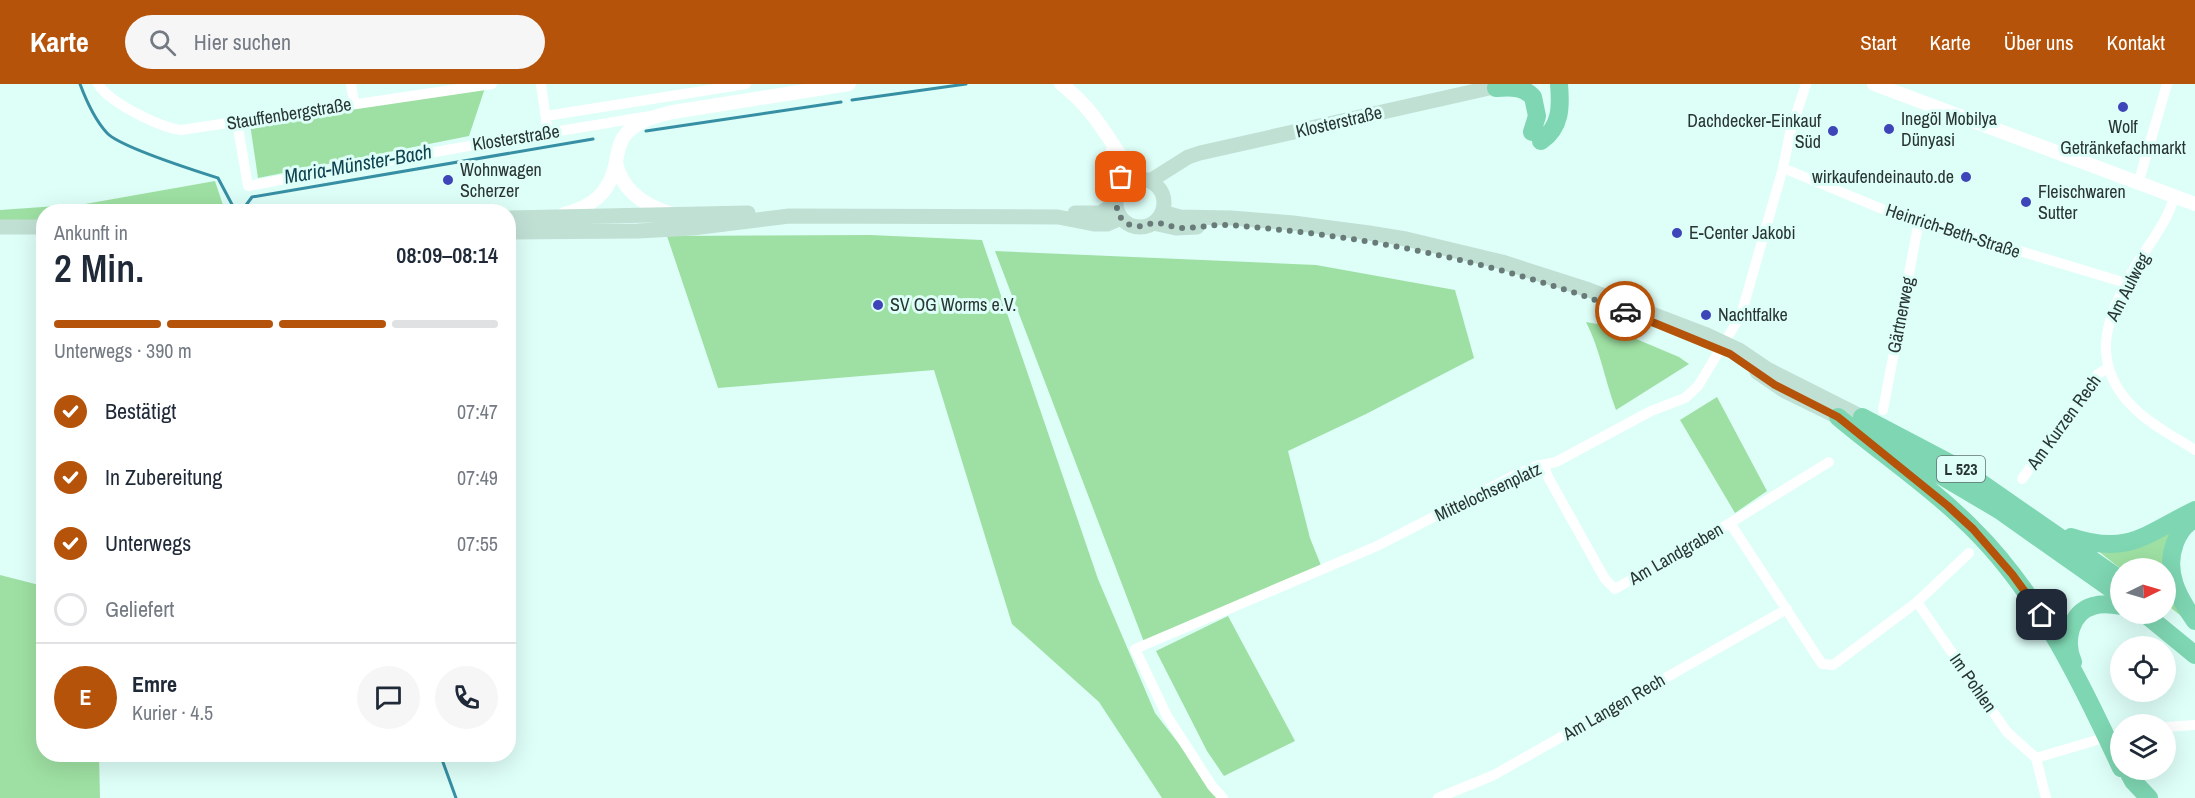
<!DOCTYPE html>
<html lang="de">
<head>
<meta charset="utf-8">
<style>
	:root { --surface:#fff; --page:#f6f6f7; --text:#1f2937; --muted:#747a83; --line:#e0e1e3; --accent:#b45309 }
	body { margin:0; font-family:"Archivo Narrow",sans-serif; background:var(--page); color:var(--text); height:100vh; display:flex; flex-direction:column; font-size:22px; white-space:nowrap }
	* { box-sizing:border-box; margin:0 }
	p { font-size:20px; color:var(--muted) }
	.icon { flex:none; width:33px; height:33px; fill:none; stroke:currentColor; stroke-width:2; stroke-linecap:round; stroke-linejoin:round }
	.map { position:relative; flex:1; overflow:hidden }
	.sheet { position:absolute; left:36px; top:120px; width:480px; height:558px; display:flex; flex-direction:column; background:var(--surface); border-radius:24px; box-shadow:0 6px 24px #0002 }
	.sheet>* { flex:none }
	.needle { width:39px; rotate:85deg }
	.buttons { position:absolute; left:2110px; top:474px; display:grid; gap:12px }
	.buttons a { display:grid; place-items:center; width:66px; height:66px; border-radius:50%; background:var(--surface); box-shadow:0 6px 24px #0002; font-size:30px }
	.pin { position:absolute; display:grid; place-items:center; width:51px; height:51px; color:#fff; margin:-26px; border-radius:12px; box-shadow:0 3px 9px #0006 }
	.courier { position:absolute; display:grid; place-items:center; width:60px; height:60px; margin:-30px; border:4px solid #b45309; border-radius:50%; background:#fff; color:#222; box-shadow:0 2px 8px #0007 }
	.head em { font-style:normal; font-weight:600 }
	.head div { display:flex; flex-direction:column-reverse }
	.head { display:flex; align-items:center; justify-content:space-between; height:102px; padding:0 18px }
	h1 { font-size:39px; font-weight:600; line-height:45px }
	.bar { display:grid; grid-template-columns:repeat(4,1fr); gap:9px 6px; align-content:center; height:72px; padding:0 18px }
	.bar i { height:8px; border-radius:4px; background:var(--line) }
	.bar .current { background:var(--accent) }
	.bar p { grid-column:span 4 }
	.line { display:flex; align-items:center; gap:15px; padding:0 18px; border-top:2px solid var(--line) }
	.line div { flex:1 }
	.round { display:grid; place-items:center; flex:none; width:63px; height:63px; border-radius:32px; background:var(--page) }
	ol { padding:0 18px; list-style:none }
	li { display:flex; align-items:center; gap:18px; height:66px }
	li p { margin-inline-start:auto }
	li .icon { padding:6px; border-radius:50%; background:var(--accent); color:#fff; stroke-width:4 }
	li:last-child { color:var(--muted) }
	li i { width:33px; height:33px; border:3px solid var(--line); border-radius:50% }
	header { display:flex; align-items:center; gap:36px; box-sizing:border-box; height:84px; padding:0 30px; background:var(--accent); color:#fff }
	header strong { font-size:28px }
	nav { display:flex; gap:33px; margin-inline-start:auto; font-size:21px }
	.search { width:420px; height:54px; background:var(--page); display:flex; align-items:center; gap:15px; box-sizing:border-box; padding:0 21px; border-radius:33px; color:var(--muted); font-size:22px }
	.map>svg:first-child { display:block }
	.green { fill:#9ee0a3 }
	.lines { fill:none; stroke-linecap:round; stroke-linejoin:round }
	.stream { stroke:#378fa4; stroke-width:3 }
	.minor { stroke:#fff; stroke-width:10 }
	.tertiary { stroke:#fff; stroke-width:14 }
	.secondary { stroke:#c1e0d4; stroke-width:15 }
	.trunk { stroke:#7ed6b2; stroke-width:18 }
	.done { stroke:#687b78; stroke-width:6; stroke-dasharray:0 10.8 }
	.route { stroke:#b45309; stroke-width:8 }
	.poi-dot { fill:#3e45b9; stroke:#defef8; stroke-width:2 }
	.labels { text-anchor:middle; stroke-width:6; stroke-linejoin:round; paint-order:stroke }
	.shield { fill:#defef8; stroke:#5f716e; stroke-width:1.5 }
	.shield-label { font-size:16px; font-weight:bold; fill:#293533 }
	.street-label { font-size:18px; fill:#293533; stroke:#defef8 }
	.poi-label { font-size:18px; fill:#293533; stroke:#defef8; text-anchor:start }
	.water-label { font-size:20px; font-style:italic; fill:#0f4351; stroke:#defef8 }
</style>
</head>
<body>
<header>
<strong>Karte</strong>
<div class="search"><svg class="icon" aria-label="search" viewBox="0 0 24 24"><circle cx="10" cy="10" r="6"/><path d="M15 15l6 6"/></svg>Hier suchen</div>
<nav><a>Start</a><a>Karte</a><a>Über uns</a><a>Kontakt</a></nav>
</header>
<div class="map">
<svg width="2195" height="714" viewBox="0 0 2195 714">
	<rect width="100%" height="100%" fill="#defef8"/>
	<path class="green" d="M485 4 469 52 258 94 250 40Z
		M215 97 225 127 44 128 43 137H0V126L85 120Z
		M870 151 982 156 1098 495 1155 629 1221 714H1162L1099 618 1012 540 934 286 718 304 667 152Z
		M995 167 1316 181 1455 206 1474 274 1366 330 1288 367 1310 454 1322 484 1144 558Z
		M1586 238 1603 241 1679 273 1689 280 1616 326C1605 297 1600 265 1586 238Z
		M1717 313 1767 407 1735 429 1680 336Z
		M2181 439 2172 455 2190 539 2166 520V484L2121 485 2093 463Z
		M0 491 43 502 44 670 99 671 100 714H0Z
		M1228 532 1295 657 1224 692 1207 667 1156 567Z"/>
	<g class="lines">
		<path class="stream" d="M80 0C86 16 95 36 107 49 120 63 196 87 218 94L236 128
			M852 16 966 0
			M646 47 841 18
			M241 128 252 113 593 55
			M440 670 456 714"/>
		<path class="minor" d="M98 0C110 19 159 43 181 46L492 0
			M351 0 354 19
			M541 0 548 49
			M546 32 746 0
			M237 38 248 102 463 63 650 32
			M1783 84 1887 127 2126 199
			M2138 100 2167 0
			M2174 114C2167 138 2151 157 2138 178 2108 227 2086 278 2134 324 2151 341 2175 353 2195 366
			M1883 326 1919 137
			M1544 381 1548 393 1605 495 1615 505 1730 439 1829 378
			M2022 395 2098 290 2108 284
			M1730 439 1822 580 1833 581 1917 518 1969 469
			M1917 518 2007 648 2036 674 2046 714
			M2166 643 2195 641
			M2036 674 2121 649
			M1223 714 1212 702 1167 632 1135 565 1377 462 1517 390 1536 382 1556 378 1651 327 1685 314 1698 302 1741 231 1783 84 1790 49 1806 0
			M1438 714 1494 691 1787 525"/>
		<path class="tertiary" d="M1061 0C1098 28 1110 60 1137 95
			M1874 0 2195 120
			M1112 68 1123 102
			M616 79C622 107 644 121 669 129
			M564 130C591 123 609 110 615 82 617 73 618 62 623 54 633 38 655 32 673 28L849 0"/>
		<path class="secondary" d="M1116 119a24 24 0 1 1 48 0a24 24 0 1 1-48 0Z
			M1150 97 1188 73 1200 69 1507 0
			M1162 128 1180 133 1231 134 1293 139 1369 149 1406 155 1502 178 1589 206 1707 251 1739 266 1767 285 1862 333
			M1075 129H1100L1116 119
			M508 134 748 129
			M1153 139 1176 144 1197 143
			M0 143H44
			M508 148 638 147 693 144 789 132 1058 133 1094 140H1107L1121 134
			M1757 288 1785 307 1838 333"/>
		<path class="trunk" d="M1496 4C1510 3 1523 2 1533 13L1537 32 1532 48
			M1541 57C1561 43 1561 23 1559 0
			M1838 333C1882 370 1931 403 1972 444 2039 510 2082 600 2121 684
			M1862 333 1961 385 2121 496
			M1874 352 1999 426 2121 512
			M2195 435C2185 440 2179 448 2175 459 2164 488 2178 513 2195 537
			M2071 453C2128 472 2146 450 2195 426
			M2145 530 2195 571
			M2073 578C2064 558 2070 528 2093 522 2102 519 2111 520 2121 522
			M2127 686 2133 697 2149 714"/>
	</g>
	<g class="lines">
		<path class="done" d="M1121 93 1123 102C1113 116 1114 136 1133 142 1142 144 1148 139 1155 139 1164 139 1173 144 1182 144 1194 144 1206 142 1218 141 1236 141 1254 143 1272 145 1394 157 1511 183 1625 227"/>
		<path class="route" d="M1625 227 1730 270 1775 301 1838 333 1948 422 1973 445 2012 490 2042 531"/>
	</g>
	<g class="poi-dot">
		<circle cx="2123" cy="23" r="6"/>
		<circle cx="1889" cy="45" r="6"/>
		<circle cx="1833" cy="47" r="6"/>
		<circle cx="1966" cy="93" r="6"/>
		<circle cx="448" cy="96" r="6"/>
		<circle cx="2026" cy="118" r="6"/>
		<circle cx="1677" cy="149" r="6"/>
		<circle cx="878" cy="221" r="6"/>
		<circle cx="1706" cy="231" r="6"/>
	</g>
	<g class="labels">
		<rect class="shield" x="1937" y="372" width="48" height="26" rx="4.5"/>
		<g class="shield-label">
			<text x="1961" y="391">L 523</text>
		</g>
		<g class="street-label">
			<text transform="translate(289 30) rotate(-9)" y="6">Stauffenbergstraße</text>
			<text transform="translate(1339 38) rotate(-13)" y="6">Klosterstraße</text>
			<text transform="translate(516 54) rotate(-9)" y="6">Klosterstraße</text>
			<text transform="translate(1953 147) rotate(18)" y="6">Heinrich-Beth-Straße</text>
			<text transform="translate(2128 203) rotate(-63)" y="6">Am Aulweg</text>
			<text transform="translate(1901 231) rotate(-79)" y="6">Gärtnerweg</text>
			<text transform="translate(2064 338) rotate(-54)" y="6">Am Kurzen Rech</text>
			<text transform="translate(1488 408) rotate(-25)" y="6">Mittelochsenplatz</text>
			<text transform="translate(1676 470) rotate(-30)" y="6">Am Landgraben</text>
			<text transform="translate(1973 599) rotate(55)" y="6">Im Pohlen</text>
			<text transform="translate(1614 623) rotate(-30)" y="6">Am Langen Rech</text>
		</g>
		<g class="poi-label">
			<text x="1901" y="41">Inegöl Mobilya<tspan x="1901" dy="21">Dünyasi</tspan></text>
			<text x="1821" y="43" text-anchor="end">Dachdecker-Einkauf<tspan x="1821" dy="21">Süd</tspan></text>
			<text x="2123" y="49" text-anchor="middle">Wolf<tspan x="2123" dy="21">Getränkefachmarkt</tspan></text>
			<text x="460" y="92">Wohnwagen<tspan x="460" dy="21">Scherzer</tspan></text>
			<text x="1954" y="99" text-anchor="end">wirkaufendeinauto.de</text>
			<text x="2038" y="114">Fleischwaren<tspan x="2038" dy="21">Sutter</tspan></text>
			<text x="1689" y="155">E-Center Jakobi</text>
			<text x="890" y="227">SV OG Worms e.V.</text>
			<text x="1718" y="237">Nachtfalke</text>
		</g>
		<g class="water-label">
			<text transform="translate(358 80) rotate(-10)" y="7">Maria-Münster-Bach</text>
		</g>
	</g>
</svg>
<div class="buttons">
<a><svg class="needle" viewBox="-14 -14 28 28"><path d="M0-13l5 13h-10z" fill="#e53935"/><path d="M0 13l5-13h-10z" fill="#747a83"/></svg></a>
<a><svg class="icon" aria-label="locate" viewBox="0 0 24 24"><circle cx="12" cy="12" r="6"/><path d="M12 2v4M12 18v4M2 12h4M18 12h4"/></svg></a>
<a><svg class="icon" aria-label="layers" viewBox="0 0 24 24"><path d="M12 4l9 5-9 5-9-5zM3 14l9 5 9-5"/></svg></a>
</div>
<div class="pin" style="left:1121px;top:93px;background:#ea580c"><svg class="icon" aria-label="bag" viewBox="0 0 24 24"><path d="M5 8h14l-1 12H6zM9 8a3 3 0 0 1 6 0"/></svg></div>
<div class="pin" style="left:2042px;top:531px;background:#1f2937"><svg class="icon" aria-label="home" viewBox="0 0 24 24"><path d="M3 11l9-7 9 7M6 9v11h12V9"/></svg></div>
<div class="courier" style="left:1625px;top:227px"><svg class="icon" aria-label="car" viewBox="0 0 24 24"><path d="M5 17H2v-5l4-1 3-4h7l3 4 3 1v5h-3M9 17h6M6 11h13"/><circle cx="7" cy="17" r="2"/><circle cx="17" cy="17" r="2"/></svg></div>
<section class="sheet">
<div class="head"><div><h1>2 Min.</h1><p>Ankunft in</p></div><em>08:09–08:14</em></div>
<div class="bar"><i class="current"></i><i class="current"></i><i class="current"></i><i></i><p>Unterwegs · 390 m</p></div>
<ol>
<li><svg class="icon" aria-label="check" viewBox="0 0 24 24"><path d="M5 12l5 5 9-10"/></svg>Bestätigt<p>07:47</p></li>
<li><svg class="icon" aria-label="check" viewBox="0 0 24 24"><path d="M5 12l5 5 9-10"/></svg>In Zubereitung<p>07:49</p></li>
<li><svg class="icon" aria-label="check" viewBox="0 0 24 24"><path d="M5 12l5 5 9-10"/></svg>Unterwegs<p>07:55</p></li>
<li><i></i>Geliefert</li>
</ol>
<div class="line" style="height:108px"><b class="round" style="background:var(--accent);color:#fff">E</b><div><b>Emre</b><p>Kurier · 4.5</p></div><a class="round"><svg class="icon" aria-label="chat" viewBox="0 0 24 24"><path d="M4 5h16v11H9l-5 4z"/></svg></a><a class="round"><svg class="icon" aria-label="phone" viewBox="0 0 24 24"><path d="M5 4h4l2 5-3 2q2 4 5 5l2-3 5 2v4C11 20 4 13 5 4z"/></svg></a></div>
</section>
</div>
</body>
</html>
